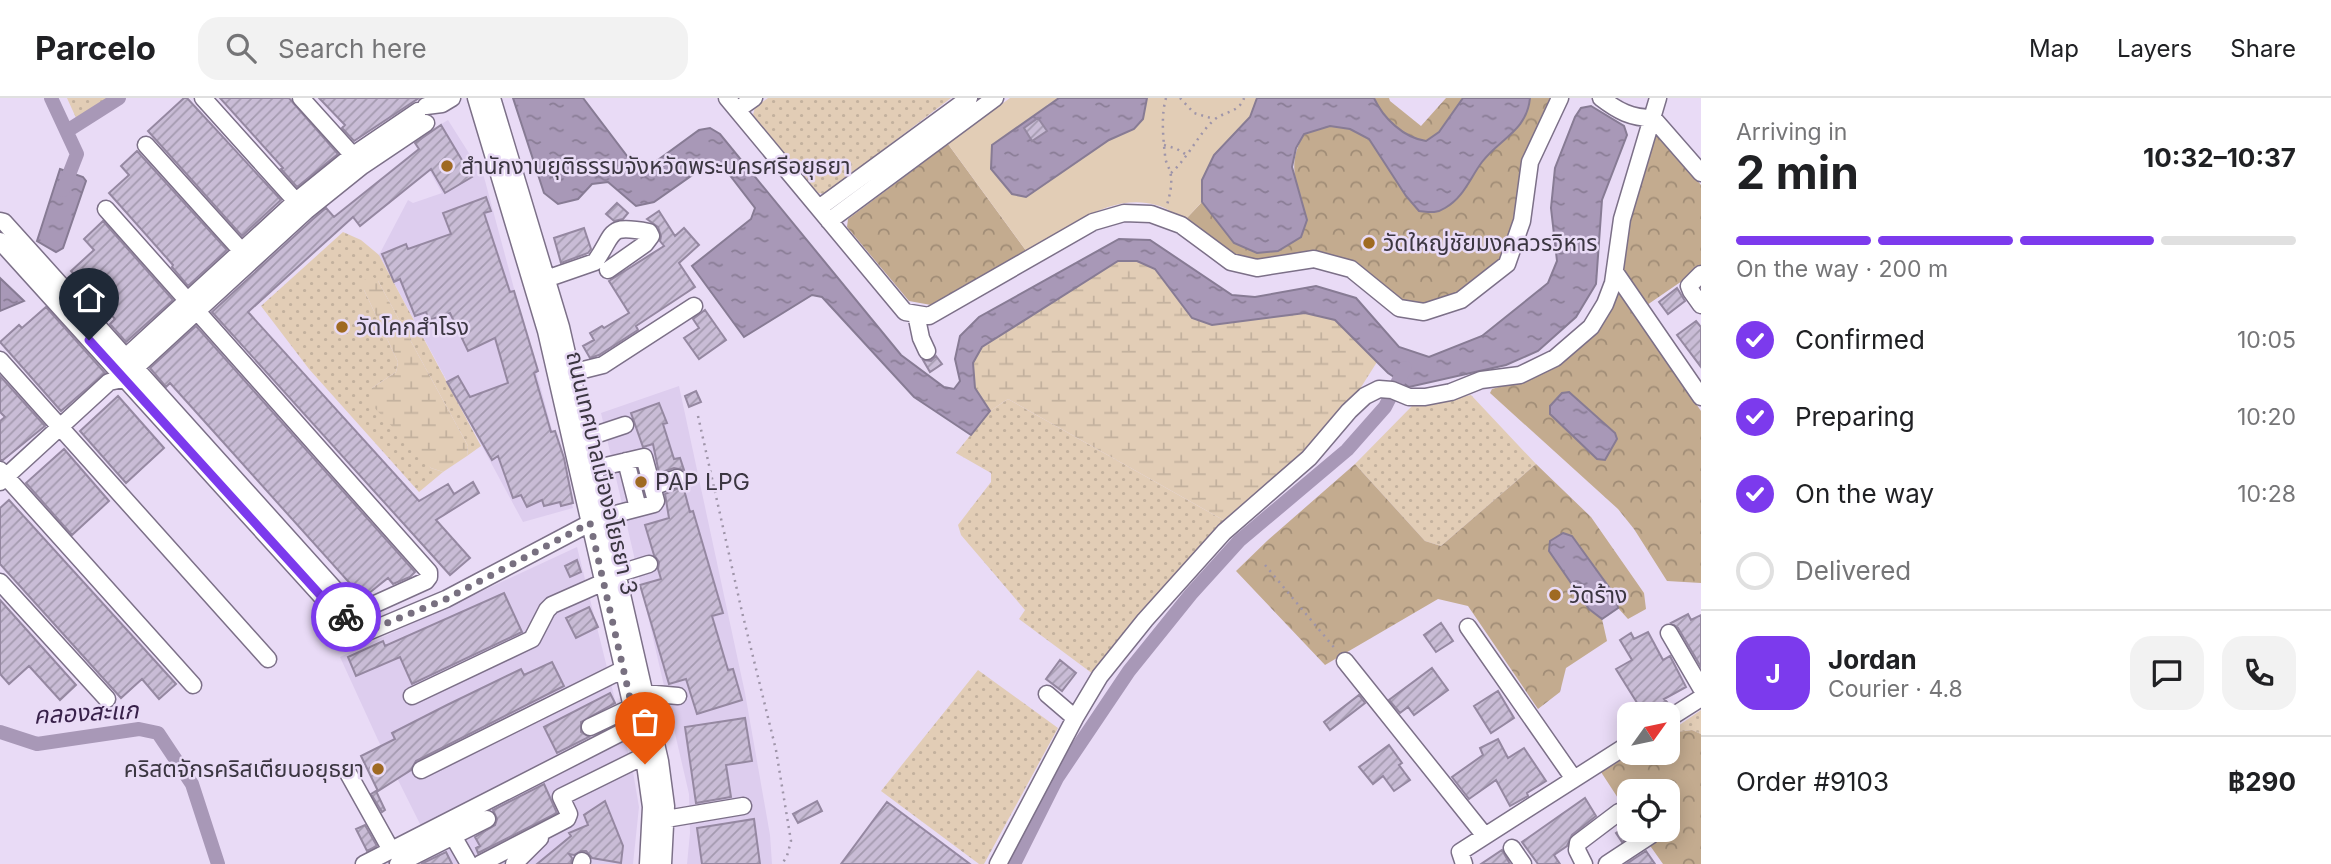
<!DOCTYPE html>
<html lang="en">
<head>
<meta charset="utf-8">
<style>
	:root { --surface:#fff; --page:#f2f2f2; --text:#202124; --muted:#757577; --line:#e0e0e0; --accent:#7c3aed }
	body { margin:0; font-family:Inter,"Noto Sans Thai",sans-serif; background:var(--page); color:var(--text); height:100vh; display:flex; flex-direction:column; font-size:26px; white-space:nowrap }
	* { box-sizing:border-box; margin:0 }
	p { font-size:23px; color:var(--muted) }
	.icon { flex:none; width:38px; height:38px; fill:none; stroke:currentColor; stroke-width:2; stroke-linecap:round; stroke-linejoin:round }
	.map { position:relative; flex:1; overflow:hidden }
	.side { display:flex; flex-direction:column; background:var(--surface); width:630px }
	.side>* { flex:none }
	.needle { width:46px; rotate:57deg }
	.tools { position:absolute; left:1617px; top:604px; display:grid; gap:14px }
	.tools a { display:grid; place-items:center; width:63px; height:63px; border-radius:14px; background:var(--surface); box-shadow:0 4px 18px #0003; font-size:35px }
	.pin { position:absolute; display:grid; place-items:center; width:60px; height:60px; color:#fff; margin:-72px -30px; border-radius:50% 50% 50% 0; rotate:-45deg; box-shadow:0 0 7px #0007 }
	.pin .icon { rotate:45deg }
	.courier { position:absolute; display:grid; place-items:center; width:70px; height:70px; margin:-35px; border:5px solid #7c3aed; border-radius:50%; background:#fff; color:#222; box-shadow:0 2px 9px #0007 }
	.summary em { font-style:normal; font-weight:700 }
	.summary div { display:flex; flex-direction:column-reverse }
	.summary { display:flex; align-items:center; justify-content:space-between; height:119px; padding:0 35px }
	h1 { font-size:46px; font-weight:700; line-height:52px }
	.bar { display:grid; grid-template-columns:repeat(4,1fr); gap:10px 7px; align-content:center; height:84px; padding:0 35px }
	.bar i { height:9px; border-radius:5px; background:var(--line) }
	.bar .active { background:var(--accent) }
	.bar p { grid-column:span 4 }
	.line { display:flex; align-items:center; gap:18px; padding:0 35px; border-top:2px solid var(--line) }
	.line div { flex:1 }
	.round { display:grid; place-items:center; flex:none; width:74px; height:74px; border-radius:21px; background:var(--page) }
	ol { padding:0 35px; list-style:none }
	li { display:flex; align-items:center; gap:21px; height:77px }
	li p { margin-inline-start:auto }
	li .icon { padding:7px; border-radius:50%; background:var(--accent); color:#fff; stroke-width:4 }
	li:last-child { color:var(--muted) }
	li i { width:38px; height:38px; border:4px solid var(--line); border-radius:50% }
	header { display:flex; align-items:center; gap:42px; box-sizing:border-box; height:98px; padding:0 35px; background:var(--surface); border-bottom:2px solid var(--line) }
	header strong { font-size:33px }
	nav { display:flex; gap:38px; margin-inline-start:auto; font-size:24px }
	.search { width:490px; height:63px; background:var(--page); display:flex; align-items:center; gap:18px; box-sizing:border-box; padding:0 24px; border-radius:21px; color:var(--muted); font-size:26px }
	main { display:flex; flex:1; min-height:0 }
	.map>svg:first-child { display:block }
	.built { fill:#ddcdee }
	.grass { fill:url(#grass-dots) }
	.forest { fill:url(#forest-crowns) }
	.wetland { fill:url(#wetland-marsh) }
	.garden { fill:#e2cdb6 }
	.water { fill:url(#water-ripples); stroke:#877b94; stroke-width:2 }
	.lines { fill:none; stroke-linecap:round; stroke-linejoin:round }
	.canal { stroke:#a898b7; stroke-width:14 }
	.building { fill:url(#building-hatch); stroke:#9588a1; stroke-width:2 }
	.minor-casing { stroke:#7c7088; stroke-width:19 }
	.path { stroke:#9f95a9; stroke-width:2.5; stroke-dasharray:2 5; stroke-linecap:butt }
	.minor { stroke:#fff; stroke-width:16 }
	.done { stroke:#787080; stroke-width:7; stroke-dasharray:0 12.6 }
	.route { stroke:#7c3aed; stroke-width:9 }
	.poi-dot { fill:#9f6a22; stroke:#e9dbf6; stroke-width:2.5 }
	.labels { text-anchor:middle; stroke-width:5; stroke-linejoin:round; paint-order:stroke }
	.poi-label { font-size:23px; fill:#3b3641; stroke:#e9dbf6; text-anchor:start }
	.street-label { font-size:23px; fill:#3b3641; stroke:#e9dbf6 }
	.water-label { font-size:24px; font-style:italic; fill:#38214a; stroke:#e9dbf6 }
</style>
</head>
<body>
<header>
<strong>Parcelo</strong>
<div class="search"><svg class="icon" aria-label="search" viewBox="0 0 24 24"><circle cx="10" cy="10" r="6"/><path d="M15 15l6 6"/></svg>Search here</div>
<nav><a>Map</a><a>Layers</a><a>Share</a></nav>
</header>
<main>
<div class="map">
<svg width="1701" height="766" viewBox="0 0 1701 766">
	<defs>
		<pattern id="grass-dots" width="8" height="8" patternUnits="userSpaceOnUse" patternTransform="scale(1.75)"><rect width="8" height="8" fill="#e2cdb6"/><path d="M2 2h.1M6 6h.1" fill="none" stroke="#c3b19e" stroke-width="1.8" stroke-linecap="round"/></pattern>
		<pattern id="forest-crowns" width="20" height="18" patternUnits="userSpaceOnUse" patternTransform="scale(1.75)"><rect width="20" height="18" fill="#c3ab8f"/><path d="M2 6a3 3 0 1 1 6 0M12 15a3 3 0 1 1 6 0" fill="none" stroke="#a08c76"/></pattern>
		<pattern id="wetland-marsh" width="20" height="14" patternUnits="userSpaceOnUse" patternTransform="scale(1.75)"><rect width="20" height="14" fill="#e2cdb6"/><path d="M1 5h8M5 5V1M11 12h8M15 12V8" fill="none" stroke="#c3b19e"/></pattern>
		<pattern id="water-ripples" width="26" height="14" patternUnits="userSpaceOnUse" patternTransform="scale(1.75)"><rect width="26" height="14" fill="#a898b7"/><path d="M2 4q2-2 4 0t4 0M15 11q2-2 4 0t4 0" fill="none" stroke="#8a7d96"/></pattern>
		<pattern id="building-hatch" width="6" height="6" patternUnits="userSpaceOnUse" patternTransform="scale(1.75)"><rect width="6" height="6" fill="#c9bcd6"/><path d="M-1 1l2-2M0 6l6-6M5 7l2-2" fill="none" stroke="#a49aaf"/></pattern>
	</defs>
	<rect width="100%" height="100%" fill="#e9dbf6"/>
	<path class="built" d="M448 22 484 79 573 410 523 424 379 157 408 102 413 105 442 95 413 43Z
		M679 288 745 595 770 737 772 766H687L690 735 689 696 601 315Z
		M577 449 633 674 639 709 633 766H377L427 740 378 642 340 559Z"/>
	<path class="grass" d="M67 0H109L77 22Z
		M768 0H951L825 96 817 95 753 17 755 9Z
		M343 134 361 142 379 157 481 348 467 358 468 348 378 183 364 192 398 264 396 274 372 290 431 370 443 374 419 394 309 271 261 208Z
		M1471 297 1536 366 1441 448 1425 443 1355 366 1412 308Z
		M1008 301 1225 423 1138 518 1093 576 1019 521 1025 512 961 437 958 427 991 384V375L956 355 990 313Z
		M978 572 1058 630 984 766H979L881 693Z
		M1701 612V636L1692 632 1668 635Z"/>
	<path class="forest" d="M1374 0H1389L1390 3 1421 28 1446 0H1463L1439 34 1426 43C1404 40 1383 20 1374 0Z
		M1530 0H1553L1501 160 1457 195 1426 205 1403 204 1353 166 1258 165 1234 159 1185 122 1202 104 1234 145 1307 122C1298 88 1285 69 1304 36L1329 28 1350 31 1369 41 1406 98 1419 113C1429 114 1436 116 1445 110 1464 99 1470 80 1482 64 1499 41 1527 33 1530 0Z
		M1653 33 1659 36 1701 87V170L1647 207 1622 170 1628 119Z
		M948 46 1027 154 931 207 909 203 847 129 848 121Z
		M1618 192 1701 313V485L1667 483 1634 431 1618 411 1490 295 1492 291 1526 281 1577 248Z
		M1355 366 1425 443 1441 448 1536 366 1591 419 1644 495 1646 511 1628 521 1618 510 1616 499 1550 443 1549 453 1589 511 1602 521 1607 543 1566 570 1560 594 1538 611 1468 508 1438 501 1325 567 1236 473 1268 442Z
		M1692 632 1701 636V766H1663L1639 732H1668V693H1629V717L1601 674 1633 655 1668 654V635Z"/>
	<path class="wetland" d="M1118 163H1137L1155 171 1192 220 1212 227 1305 215 1335 222 1377 264 1351 305 1304 356 1225 423 1008 301 990 313 975 290 972 265 982 249Z
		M372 178 378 183 468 348 467 358 443 374 431 370 369 304 372 290 396 274 398 264 364 192V182Z"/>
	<path class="garden" d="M1010 0H1059L1047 7 1109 42C1135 33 1142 26 1147 0H1257L1250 19 1214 57 1202 82V104L1185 122C1176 117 1166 109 1156 107 1110 94 1064 132 1027 154L948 46Z"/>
	<path class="water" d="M513 0H583L640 75 699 32 710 30 720 36 901 257 944 289 954 291 960 283 955 261 960 238 979 219 1119 141 1150 142 1232 197 1255 199 1316 188 1356 200 1399 249 1429 259 1482 238 1548 185 1557 163 1551 110 1555 70 1575 19 1581 10 1591 8 1624 28 1627 37 1602 102 1596 186 1576 219 1538 253 1506 267 1409 289 1388 275 1335 222 1305 215 1212 227 1192 220 1155 171 1137 163H1118L982 249 973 265 975 290 990 313 971 337 914 299 822 199 812 197 744 239 692 168 751 121 755 110 725 71 714 66 704 69 654 104 636 108 608 84 592 86 578 101 558 106 544 95Z
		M1059 0H1147L1143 21 1134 31 1109 42 1026 99 1012 96 991 71 992 47Z
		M1257 0H1374C1383 20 1404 40 1426 43L1439 34 1463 0H1530C1527 33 1499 41 1482 64 1470 80 1464 99 1445 110 1436 116 1429 114 1419 113L1406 98 1369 41 1350 31 1330 28 1304 36 1296 50 1292 69 1307 122 1301 139 1278 153 1257 155 1234 145 1202 104V82L1214 57 1250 19Z
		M60 71 83 79 86 83 63 150 56 154 37 143Z
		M0 180 24 203 0 213Z
		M1569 294 1615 335 1617 341 1605 362 1597 361 1550 316V308L1562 295Z
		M1563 435 1572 438 1616 499 1618 510 1602 521 1589 511 1549 453 1550 443Z"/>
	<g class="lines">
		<path class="canal" d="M51 0 77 56 63 92
			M67 33 119 0
			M0 634 37 646 139 631 158 635 192 686 218 766
			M1014 766 1057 680 1129 573 1191 496 1239 443 1347 352 1385 309 1405 270"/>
	</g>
	<path class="building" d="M184 0H187L281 102 242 138 148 33Z
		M220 0H289L338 56 297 89 281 71 283 70Z
		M319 0H419L354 43 342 30 345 27Z
		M1038 20 1047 33 1032 43 1024 30Z
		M441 27 472 79 445 95 431 71 360 128 353 119 248 214 419 403 448 386 454 396 473 384 479 395 436 422 470 460 450 477 212 214 313 121 326 110 334 119 419 51 415 45Z
		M137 53 227 152 188 188 172 169 173 167 109 95 129 77 121 68Z
		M486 99 491 113 484 115 510 194 514 193 538 273 534 275 551 334 555 333 564 360 573 405 561 408 560 404 544 408 542 402 527 409 521 397 513 400 498 358 492 362 447 284 458 278 470 299 508 285 495 240 468 253 450 215 429 222 426 214 415 218 400 181 394 184 382 156 406 146 408 151 451 136 443 115Z
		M617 105 628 115 623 121 614 123 606 116Z
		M659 113 675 138 684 130 699 147 679 165 695 189 636 228 638 232 599 257 590 260 583 248 594 242 590 235 602 228 604 230 629 215 609 183 664 148 660 143 661 138 658 129 647 121Z
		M103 123 173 202 126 244 110 226 115 221 71 173 94 152 84 141Z
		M584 130 591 151 588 155 561 165 554 140Z
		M1677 190 1685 203 1668 216 1659 204Z
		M46 209 105 275 61 313 0 244 19 227 22 230Z
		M705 212 726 242 699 261 684 240 699 230 693 221Z
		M1696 223 1701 229V269L1677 237Z
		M196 228 415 474 410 479 393 486 388 480 363 500 170 285 166 289 150 270Z
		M936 258 942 266 930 274 923 262 931 263Z
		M0 278 45 328 3 362H0V323L5 319 0 314Z
		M696 293 701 304 689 309 685 298Z
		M118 298 164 350 126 385 80 333Z
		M659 305 667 325 663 326 674 361 680 360 684 372 674 370 659 375 653 346 643 349 631 315Z
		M64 351 109 403 72 437 26 385Z
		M683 388 690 414 693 413 723 515 712 518 728 572 733 571 742 602 697 616 686 581 669 586 640 487 661 481 658 471 659 464 654 457 645 427 669 420 665 396Z
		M9 402 176 586 159 601 142 581 121 600 0 466V410Z
		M577 462 581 474 570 479 565 468Z
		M504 495 522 534 412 586 400 559 356 578 348 559 383 543 385 548Z
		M0 502 76 587 60 602 29 568 9 586 0 576Z
		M589 509 598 529 576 540 566 520Z
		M1688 516 1691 522 1701 517V569L1678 530 1671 525Z
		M1441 525 1453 543 1436 554 1424 537Z
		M1648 534 1663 562 1670 558 1686 589 1664 601 1667 604 1644 616 1616 571 1632 562 1620 542 1631 535 1634 541Z
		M1060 562 1076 575 1062 593 1046 581Z
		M552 564 564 588 416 663 411 672 378 693 361 658 395 641 392 635 447 607 521 571 524 577Z
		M1432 570 1448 592 1414 617 1408 609 1400 615 1389 602Z
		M1498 593 1514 620 1491 635 1474 608Z
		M610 595 615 605 581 624V634L589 639 557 655 544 629Z
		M1359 597 1365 605 1330 632 1324 624Z
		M745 620 752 663 726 667 731 699 696 705 685 629Z
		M1498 641 1508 660 1524 650 1546 683 1527 695 1528 698 1510 708 1496 682 1469 701 1452 679 1483 657 1480 650Z
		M1389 647 1402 665 1399 667 1410 682 1394 693 1383 678 1373 686 1359 669Z
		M544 686 557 715 478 755 476 750 480 748 475 739 495 727 497 721 493 712Z
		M376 693 385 712 382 714 371 696Z
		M1585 700 1596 718 1572 737 1567 748 1554 757 1560 766H1538L1522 744Z
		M605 703 623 748 621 765 592 760 586 753H581L574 757 569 756 572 760 571 766H537L571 738 569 735 588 727 584 717Z
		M817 703 822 713 798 725 793 716Z
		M887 704 970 766H841Z
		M754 721 760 766H702L697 730Z
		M365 727 377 748 367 753 356 731Z
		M1628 727 1629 732 1634 736 1622 744 1616 735Z
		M1502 752 1510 766H1481Z
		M1646 753 1655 766H1626Z
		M446 754 452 766H421Z"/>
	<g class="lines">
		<g class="minor-casing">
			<path id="minor" d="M203 0 302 110
				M301 0 358 63
				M476 0 546 233 645 666 651 709 648 766
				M492 0 561 229 660 663 666 708 663 766
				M727 0 905 214 929 218 1093 124 1124 115 1151 116 1181 127 1231 164 1257 170 1314 161 1351 171 1399 210 1424 214 1461 202 1507 166 1522 123 1530 64 1560 0
				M1601 0C1618 13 1631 20 1653 20L1701 75
				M426 8 442 6 452 0
				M737 12 754 0
				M146 47 248 160
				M819 110 969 0
				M0 123 4 124 356 515
				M829 123 995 0
				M0 143 342 521 426 483 429 479V474L106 111
				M1615 174 1701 299
				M1701 176 1689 188 1691 193 1701 207
				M546 181 595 164C616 134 606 126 649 134L651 138 645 146 608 172
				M916 216 921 240 927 253
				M0 262 268 561
				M117 267 296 103 353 57 418 13
				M571 275 603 267 694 208
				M586 340 625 327
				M626 363 638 410
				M593 371 644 359 656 403 654 406 604 419
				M0 372 193 587
				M0 384 109 284 123 281 306 113 362 68 426 25
				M652 389 677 380
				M617 476 649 466
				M0 484 107 601
				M349 518 365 535 446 501 590 425
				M1468 529 1574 681
				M1669 535 1701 590
				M1345 563 1485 738
				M644 595 678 598
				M1047 596 1075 620
				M412 598 532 541 547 512 552 507 604 484
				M1668 621 1701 600
				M590 629 632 609
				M421 672 624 571
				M348 675 391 752
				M666 721 743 708
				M453 738 469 766
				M1512 750 1523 766
				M364 766 636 627
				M398 766 487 721
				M480 766 567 721 569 716 561 699 644 658
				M514 766 540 740
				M581 766 582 763
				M998 766 1075 620 1100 578 1145 522 1224 434 1309 360 1349 313 1365 298 1379 291 1392 292 1409 299H1425L1451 294 1481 282 1520 277 1555 260 1591 229 1605 206 1613 185 1622 121 1658 0
				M1464 766 1460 754 1629 646
				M1584 766 1577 752 1578 745 1619 714
				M1607 766 1651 737"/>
		</g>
		<path class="path" d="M1166 0C1161 17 1163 39 1165 57 1165 63 1168 67 1170 73 1173 85 1170 96 1167 107
			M1180 0 1194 15 1214 21
			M1164 47 1177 51 1187 57
			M1171 75C1188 60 1199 35 1214 22 1224 13 1239 15 1244 0
			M698 318 742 514 776 652 791 743 787 758 782 766
			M1265 467 1337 553"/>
		<use href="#minor" class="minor"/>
	</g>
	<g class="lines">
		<path class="done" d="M346 519 349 518 365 534 446 501 590 425 645 666"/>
		<path class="route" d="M89 242 342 521 346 519"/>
	</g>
	<g class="poi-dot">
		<circle cx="447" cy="68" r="7"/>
		<circle cx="1369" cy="145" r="7"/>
		<circle cx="342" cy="229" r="7"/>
		<circle cx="641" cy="384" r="7"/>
		<circle cx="1555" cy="497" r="7"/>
		<circle cx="378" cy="671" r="7"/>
	</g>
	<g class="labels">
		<g class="poi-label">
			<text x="461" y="76">สำนักงานยุติธรรมจังหวัดพระนครศรีอยุธยา</text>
			<text x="1383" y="153">วัดใหญ่ชัยมงคลวรวิหาร</text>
			<text x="356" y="237">วัดโคกสำโรง</text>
			<text x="655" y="392">PAP LPG</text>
			<text x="1569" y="505">วัดร้าง</text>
			<text x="364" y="679" text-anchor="end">คริสตจักรคริสเตียนอยุธยา</text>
		</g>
		<g class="street-label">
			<text transform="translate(602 375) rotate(77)" y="8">ถนนเทศบาลเมืองอโยธยา 3</text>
		</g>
		<g class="water-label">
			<text transform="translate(86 615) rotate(-3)" y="8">คลองสะแก</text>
		</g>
	</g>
</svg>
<div class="tools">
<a><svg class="needle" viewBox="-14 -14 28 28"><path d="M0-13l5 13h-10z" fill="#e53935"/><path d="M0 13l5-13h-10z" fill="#757577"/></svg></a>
<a><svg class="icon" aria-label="locate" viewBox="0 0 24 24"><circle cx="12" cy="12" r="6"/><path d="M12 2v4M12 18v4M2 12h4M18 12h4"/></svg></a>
</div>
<div class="pin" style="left:645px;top:666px;background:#ea580c"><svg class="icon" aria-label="bag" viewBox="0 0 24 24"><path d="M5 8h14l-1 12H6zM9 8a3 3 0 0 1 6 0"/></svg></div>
<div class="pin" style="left:89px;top:242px;background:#1f2937"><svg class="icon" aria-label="home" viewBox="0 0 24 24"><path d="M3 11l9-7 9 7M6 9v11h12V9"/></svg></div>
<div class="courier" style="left:346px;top:519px"><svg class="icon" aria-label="bike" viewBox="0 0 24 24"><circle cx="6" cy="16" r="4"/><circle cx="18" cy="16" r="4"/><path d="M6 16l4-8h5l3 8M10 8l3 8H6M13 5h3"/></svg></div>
</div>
<section class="side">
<div class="summary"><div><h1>2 min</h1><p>Arriving in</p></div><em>10:32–10:37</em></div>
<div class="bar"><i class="active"></i><i class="active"></i><i class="active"></i><i></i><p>On the way · 200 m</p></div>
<ol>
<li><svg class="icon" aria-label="check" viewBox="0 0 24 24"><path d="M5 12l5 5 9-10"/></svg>Confirmed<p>10:05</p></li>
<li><svg class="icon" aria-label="check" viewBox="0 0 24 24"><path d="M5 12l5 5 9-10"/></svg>Preparing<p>10:20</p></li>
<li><svg class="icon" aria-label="check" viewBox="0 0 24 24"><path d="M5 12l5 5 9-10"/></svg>On the way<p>10:28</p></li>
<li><i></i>Delivered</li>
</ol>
<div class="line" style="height:126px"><b class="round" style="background:var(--accent);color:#fff">J</b><div><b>Jordan</b><p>Courier · 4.8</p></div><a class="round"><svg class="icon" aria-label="chat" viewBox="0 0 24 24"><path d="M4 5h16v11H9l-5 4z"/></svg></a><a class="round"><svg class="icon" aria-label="phone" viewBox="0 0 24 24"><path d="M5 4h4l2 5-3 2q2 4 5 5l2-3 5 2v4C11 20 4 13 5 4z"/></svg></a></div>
<div class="line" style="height:91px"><div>Order #9103</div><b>฿290</b></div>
</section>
</main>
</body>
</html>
